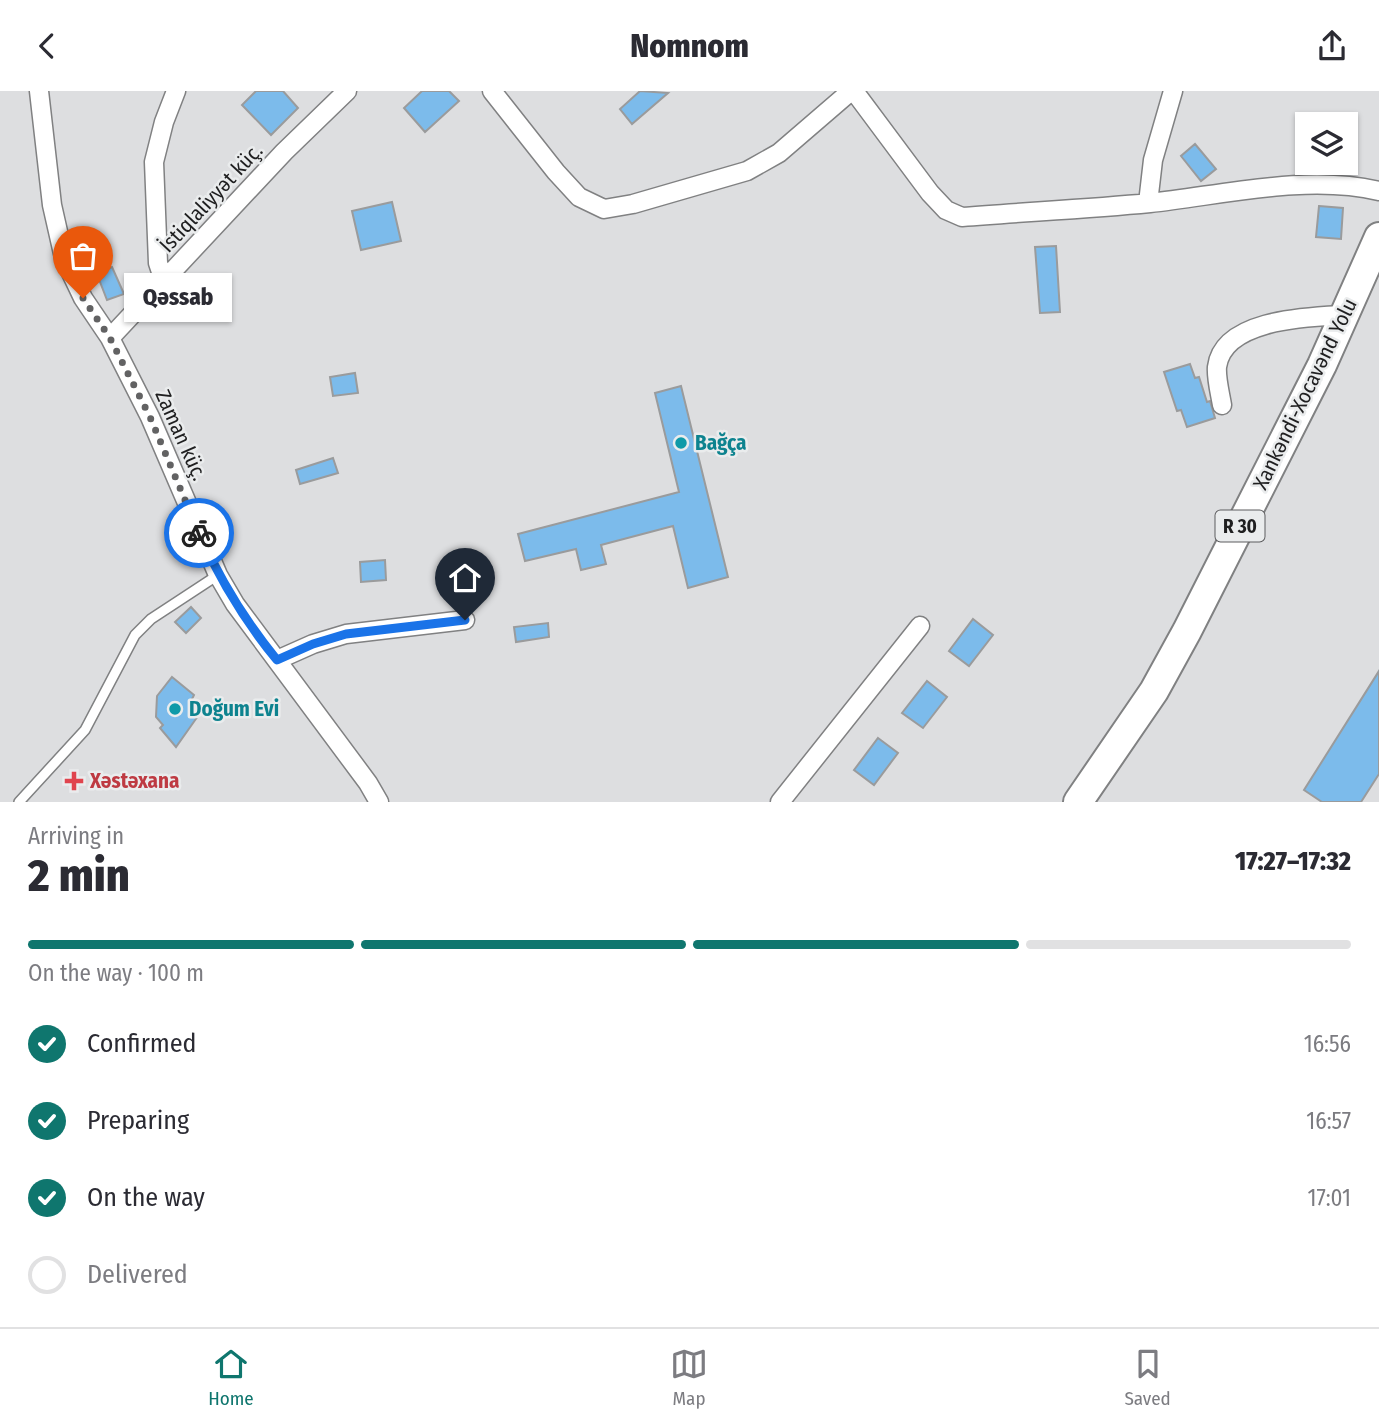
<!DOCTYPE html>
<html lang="en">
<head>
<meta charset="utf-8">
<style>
	:root { --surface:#fff; --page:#f7f7f7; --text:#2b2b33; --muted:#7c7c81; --line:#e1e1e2; --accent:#0f766e }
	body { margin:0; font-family:"Fira Sans Condensed",sans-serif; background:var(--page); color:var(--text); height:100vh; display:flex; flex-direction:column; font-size:26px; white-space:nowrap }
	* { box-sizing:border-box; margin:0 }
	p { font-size:23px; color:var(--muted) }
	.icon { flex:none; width:38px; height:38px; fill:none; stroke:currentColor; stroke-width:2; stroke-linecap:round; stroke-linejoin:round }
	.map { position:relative; height:711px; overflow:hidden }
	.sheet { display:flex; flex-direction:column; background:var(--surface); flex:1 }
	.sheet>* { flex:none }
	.buttons { position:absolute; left:1295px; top:21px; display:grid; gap:14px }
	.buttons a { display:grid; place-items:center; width:63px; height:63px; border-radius:0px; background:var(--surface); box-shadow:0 2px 5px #0004; font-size:35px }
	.pin { position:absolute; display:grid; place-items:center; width:60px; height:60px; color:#fff; margin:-72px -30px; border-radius:50% 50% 50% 0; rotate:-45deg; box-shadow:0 0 7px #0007 }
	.pin .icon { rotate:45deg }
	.courier { position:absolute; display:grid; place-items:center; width:70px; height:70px; margin:-35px; border:5px solid #1a73e8; border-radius:50%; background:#fff; color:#222; box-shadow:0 2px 9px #0007 }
	.bubble { position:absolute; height:49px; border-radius:0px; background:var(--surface); box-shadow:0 2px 5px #0004; font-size:23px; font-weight:800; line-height:49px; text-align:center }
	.overview em { font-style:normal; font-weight:800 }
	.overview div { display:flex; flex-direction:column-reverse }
	.overview { display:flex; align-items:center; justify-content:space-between; height:119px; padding:0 28px }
	h1 { font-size:46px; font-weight:800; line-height:52px }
	.bar { display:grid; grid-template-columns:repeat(4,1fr); gap:10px 7px; align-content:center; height:84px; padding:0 28px }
	.bar i { height:9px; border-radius:5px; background:var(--line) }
	.bar .current { background:var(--accent) }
	.bar p { grid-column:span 4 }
	ol { padding:0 28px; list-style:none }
	li { display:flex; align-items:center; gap:21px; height:77px }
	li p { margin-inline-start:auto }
	li .icon { padding:7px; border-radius:50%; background:var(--accent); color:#fff; stroke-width:4 }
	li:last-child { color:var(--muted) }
	li i { width:38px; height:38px; border:4px solid var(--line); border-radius:50% }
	header { display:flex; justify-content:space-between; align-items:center; height:91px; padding:0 28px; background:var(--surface); font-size:32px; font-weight:800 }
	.menu { display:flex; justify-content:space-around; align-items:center; height:98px; border-top:2px solid var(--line); background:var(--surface); font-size:19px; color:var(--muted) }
	.menu a { display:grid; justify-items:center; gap:4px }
	.menu .current { color:var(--accent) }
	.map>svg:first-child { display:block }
	.building { fill:#7cbbeb; stroke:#9a9b9c; stroke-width:2 }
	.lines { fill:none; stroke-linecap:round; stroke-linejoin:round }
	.lane-casing { stroke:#808182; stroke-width:12 }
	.street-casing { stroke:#808182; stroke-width:21 }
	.primary-casing { stroke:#808182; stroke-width:32 }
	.lane { stroke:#fff; stroke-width:9 }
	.street { stroke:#fff; stroke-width:18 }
	.primary { stroke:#fff; stroke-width:28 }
	.done { stroke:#626263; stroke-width:7; stroke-dasharray:0 12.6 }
	.route { stroke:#1a73e8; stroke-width:9 }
	.culture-dot { fill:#0f9aa8; stroke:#eaeced; stroke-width:2.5 }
	.health-dot { fill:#e0444e; stroke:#eaeced; stroke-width:2.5 }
	.labels { text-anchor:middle; stroke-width:5; stroke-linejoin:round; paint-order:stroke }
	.shield { fill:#eaeced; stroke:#5c5c5e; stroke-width:2 }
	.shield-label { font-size:19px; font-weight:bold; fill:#1f1f20 }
	.street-label { font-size:21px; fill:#1f1f20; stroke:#eaeced }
	.culture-label { font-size:21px; font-weight:bold; fill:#0d838f; stroke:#eaeced; text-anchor:start }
	.health-label { font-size:21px; font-weight:bold; fill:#be3a42; stroke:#eaeced; text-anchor:start }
</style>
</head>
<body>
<header><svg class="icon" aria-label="back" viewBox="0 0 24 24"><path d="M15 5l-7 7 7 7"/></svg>Nomnom<svg class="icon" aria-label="share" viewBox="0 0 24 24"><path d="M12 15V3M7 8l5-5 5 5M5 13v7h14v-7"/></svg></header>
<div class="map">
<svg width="1379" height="711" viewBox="0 0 1379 711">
	<rect width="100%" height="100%" fill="#dddee0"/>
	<path class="building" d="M256 0H283L298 17 271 44 242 14Z
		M422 0H449L459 10 425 41 404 17Z
		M640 0 668 2 632 33 620 18Z
		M1195 53 1216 78 1201 90 1181 65Z
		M392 111 401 150 361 159 352 120Z
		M1319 115 1343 117 1341 148 1316 146Z
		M1056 155 1060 221 1040 222 1035 156Z
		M112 176 124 203 107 209 97 183Z
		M1190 273 1195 287 1199 286 1207 311 1210 310 1215 327 1187 336 1181 319 1177 320 1164 281Z
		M355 282 358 302 333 305 330 286Z
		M681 295 728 486 688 497 673 435 601 454 606 473 581 479 576 458 525 470 518 443 679 401 655 302Z
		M333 367 338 382 300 393 296 379Z
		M385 469 386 489 361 491 360 471Z
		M191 516 201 527 186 542 175 531Z
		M973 528 993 544 969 575 949 560Z
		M548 532 549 546 516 551 514 536Z
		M1379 580V683L1361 711H1322L1304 699Z
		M172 586 194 604 191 610 198 625 176 656 160 637 163 634 156 626 157 605Z
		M927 590 947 606 923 637 902 622Z
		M878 647 898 662 874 694 854 679Z"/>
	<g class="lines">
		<g class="lane-casing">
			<path id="lane" d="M19 711 85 639 135 544 151 528 218 484"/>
		</g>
		<g class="street-casing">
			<path id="street" d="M39 0 52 114 64 167 83 207 110 247 150 326 218 484 235 513 368 692 379 711
				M492 0 556 81 579 106 604 118 633 113 747 80 779 62 851 0
				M854 0 930 102 946 119 962 126C1024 121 1087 118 1150 112 1223 104 1307 83 1379 100
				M1148 112 1153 69 1173 0
				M164 190 158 172 154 71 164 31 176 0
				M110 247 284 61 347 0
				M1222 314C1220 302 1216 287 1217 276 1223 228 1308 226 1344 224
				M277 569 313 553 346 543 465 529
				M780 711 920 535"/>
		</g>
		<g class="primary-casing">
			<path id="primary" d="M1078 711 1154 600 1187 540 1322 274 1379 146"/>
		</g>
		<use href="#lane" class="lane"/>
		<use href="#street" class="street"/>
		<use href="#primary" class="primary"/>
	</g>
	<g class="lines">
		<path class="done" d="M83 207 110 247 150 326 199 442"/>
		<path class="route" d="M199 442C220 489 244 529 277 569L313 553 346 543 465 529"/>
	</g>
	<g class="culture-dot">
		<circle cx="681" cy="352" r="7"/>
		<circle cx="175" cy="618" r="7"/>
	</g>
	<path class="health-dot" d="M70.5 679.5h7v7h7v7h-7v7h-7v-7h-7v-7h7z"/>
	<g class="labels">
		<rect class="shield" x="1215.5" y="419.5" width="49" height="31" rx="5"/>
		<g class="shield-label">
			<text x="1240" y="442">R 30</text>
		</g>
		<g class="street-label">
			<text transform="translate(211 107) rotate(-47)" y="7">İstiqlaliyyət küç.</text>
			<text transform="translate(1305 303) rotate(-64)" y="7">Xankəndi-Xocavənd Yolu</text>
			<text transform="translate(181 344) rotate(66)" y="7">Zaman küç.</text>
		</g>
		<g class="culture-label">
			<text x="695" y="359">Bağça</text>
			<text x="189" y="625">Doğum Evi</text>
		</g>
		<g class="health-label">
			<text x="90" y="697">Xəstəxana</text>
		</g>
	</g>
</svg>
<div class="buttons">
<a><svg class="icon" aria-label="layers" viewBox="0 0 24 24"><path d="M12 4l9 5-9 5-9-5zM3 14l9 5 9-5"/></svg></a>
</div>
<div class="pin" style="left:83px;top:207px;background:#ea580c"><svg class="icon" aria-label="bag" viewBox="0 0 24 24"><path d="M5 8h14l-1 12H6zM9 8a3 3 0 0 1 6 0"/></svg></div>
<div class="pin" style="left:465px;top:529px;background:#1f2937"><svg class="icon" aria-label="home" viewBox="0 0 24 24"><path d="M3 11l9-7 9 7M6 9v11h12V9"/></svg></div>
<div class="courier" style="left:199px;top:442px"><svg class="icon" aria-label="bike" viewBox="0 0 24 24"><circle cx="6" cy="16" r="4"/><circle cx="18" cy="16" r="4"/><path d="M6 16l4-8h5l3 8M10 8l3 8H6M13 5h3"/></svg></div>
<div class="bubble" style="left:124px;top:182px;width:108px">Qəssab</div>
</div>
<section class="sheet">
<div class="overview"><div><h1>2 min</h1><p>Arriving in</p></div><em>17:27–17:32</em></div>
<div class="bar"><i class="current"></i><i class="current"></i><i class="current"></i><i></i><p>On the way · 100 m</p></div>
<ol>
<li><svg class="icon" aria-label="check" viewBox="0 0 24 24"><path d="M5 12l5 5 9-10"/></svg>Confirmed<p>16:56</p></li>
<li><svg class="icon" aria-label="check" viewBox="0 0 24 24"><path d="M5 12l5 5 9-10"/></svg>Preparing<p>16:57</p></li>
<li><svg class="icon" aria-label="check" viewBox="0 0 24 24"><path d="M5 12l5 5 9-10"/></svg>On the way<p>17:01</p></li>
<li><i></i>Delivered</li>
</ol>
</section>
<nav class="menu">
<a class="current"><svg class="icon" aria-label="home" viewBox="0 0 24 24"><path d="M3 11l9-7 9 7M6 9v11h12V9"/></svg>Home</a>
<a><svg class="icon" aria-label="map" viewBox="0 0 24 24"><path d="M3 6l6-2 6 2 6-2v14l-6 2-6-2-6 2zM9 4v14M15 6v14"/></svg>Map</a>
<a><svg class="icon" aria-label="saved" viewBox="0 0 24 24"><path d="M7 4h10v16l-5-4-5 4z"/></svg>Saved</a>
</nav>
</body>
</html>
